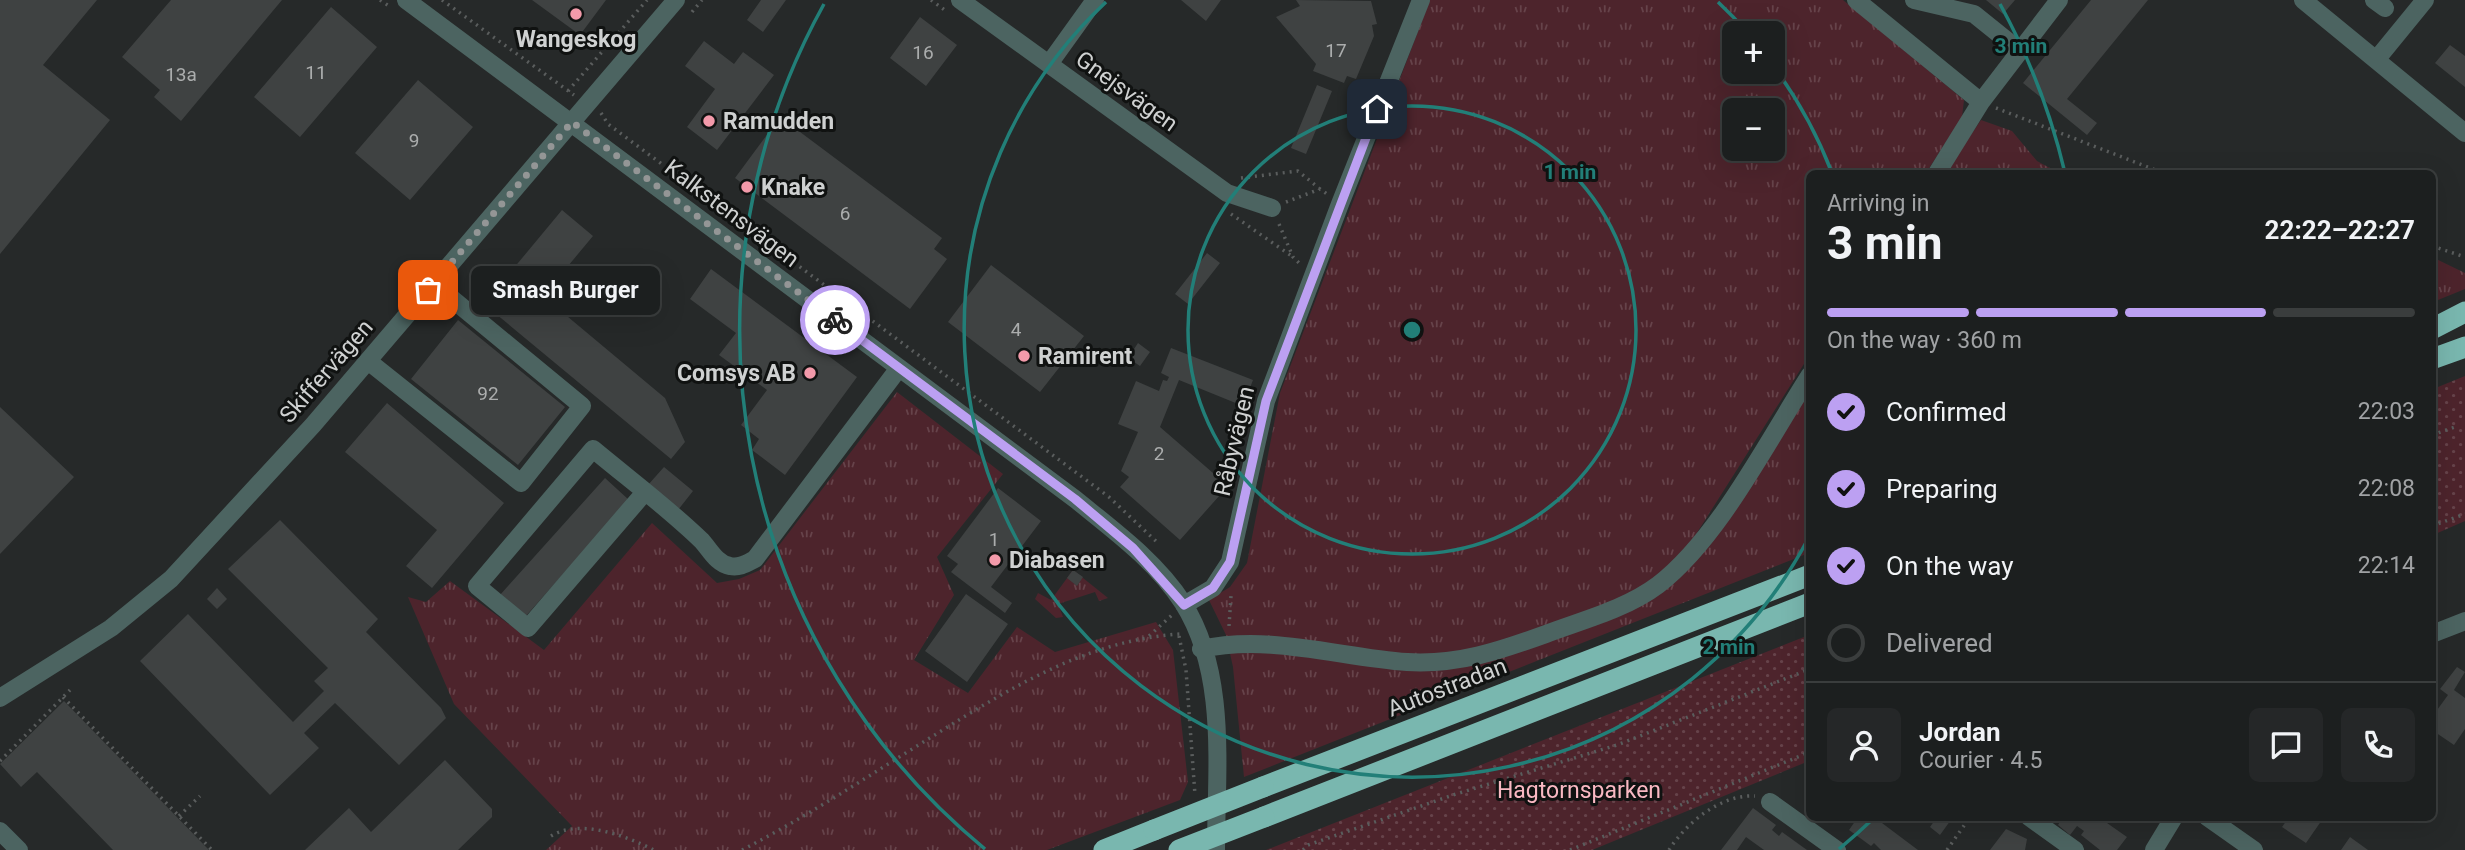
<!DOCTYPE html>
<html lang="en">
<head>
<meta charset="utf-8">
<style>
	:root { --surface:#1c1f1f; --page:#252728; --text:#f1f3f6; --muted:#a0a2a4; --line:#3a3d3d; --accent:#bca0f2 }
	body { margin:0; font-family:Roboto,sans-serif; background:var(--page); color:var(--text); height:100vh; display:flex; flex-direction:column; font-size:26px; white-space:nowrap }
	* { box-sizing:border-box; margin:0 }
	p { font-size:23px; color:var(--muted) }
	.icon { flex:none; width:38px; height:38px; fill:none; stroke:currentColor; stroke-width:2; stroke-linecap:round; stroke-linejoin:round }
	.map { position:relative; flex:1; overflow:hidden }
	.panel { position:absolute; left:1806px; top:170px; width:630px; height:651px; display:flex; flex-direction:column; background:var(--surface); border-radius:10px; box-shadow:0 7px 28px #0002,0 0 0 2px var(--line) }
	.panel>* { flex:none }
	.controls { position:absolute; left:1722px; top:21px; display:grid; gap:14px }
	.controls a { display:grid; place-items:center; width:63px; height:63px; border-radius:10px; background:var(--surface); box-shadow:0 7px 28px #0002,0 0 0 2px var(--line); font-size:35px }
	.pin { position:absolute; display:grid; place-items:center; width:60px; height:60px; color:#fff; margin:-30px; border-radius:14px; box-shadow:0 4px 10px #0006 }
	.courier { position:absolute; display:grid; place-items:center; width:70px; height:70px; margin:-35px; border:5px solid #bca0f2; border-radius:50%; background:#fff; color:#222; box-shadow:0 2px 9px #0007 }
	.bubble { position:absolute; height:49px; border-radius:10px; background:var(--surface); box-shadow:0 7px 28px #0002,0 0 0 2px var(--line); font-size:23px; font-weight:700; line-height:49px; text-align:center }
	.head em { font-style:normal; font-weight:700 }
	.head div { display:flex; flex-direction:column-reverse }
	.head { display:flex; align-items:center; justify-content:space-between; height:119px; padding:0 21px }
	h1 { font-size:46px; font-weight:700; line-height:52px }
	.bar { display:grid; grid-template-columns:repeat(4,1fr); gap:10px 7px; align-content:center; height:84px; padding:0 21px }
	.bar i { height:9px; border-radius:5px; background:var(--line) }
	.bar .on { background:var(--accent) }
	.bar p { grid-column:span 4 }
	.line { display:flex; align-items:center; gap:18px; padding:0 21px; border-top:2px solid var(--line) }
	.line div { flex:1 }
	.round { display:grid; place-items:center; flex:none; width:74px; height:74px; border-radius:10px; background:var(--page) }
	ol { padding:0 21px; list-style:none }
	li { display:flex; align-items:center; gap:21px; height:77px }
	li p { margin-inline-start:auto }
	li .icon { padding:7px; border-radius:50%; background:var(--accent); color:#111; stroke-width:4 }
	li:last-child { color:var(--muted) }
	li i { width:38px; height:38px; border:4px solid var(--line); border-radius:50% }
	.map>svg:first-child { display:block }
	.grass { fill:url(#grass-tufts); fill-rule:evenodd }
	.park { fill:url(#park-dots) }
	.building { fill:#3f4242 }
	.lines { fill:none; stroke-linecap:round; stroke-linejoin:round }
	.path { stroke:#5a5d5d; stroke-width:3.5; stroke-dasharray:2 5; stroke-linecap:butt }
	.minor { stroke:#4c6461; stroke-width:18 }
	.highway { stroke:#79b7af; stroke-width:21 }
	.highway-bridge { stroke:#79b7af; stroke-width:21 }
	.done { stroke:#949696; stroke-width:7; stroke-dasharray:0 12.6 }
	.route { stroke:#bca0f2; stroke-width:9 }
	.ring { fill:none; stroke:#227f78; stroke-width:3.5 }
	.poi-dot { fill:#f39aaa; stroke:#101211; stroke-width:2.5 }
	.labels { text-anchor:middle; stroke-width:6; stroke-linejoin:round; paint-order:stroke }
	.number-label { font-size:19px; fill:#abadad }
	.poi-label { font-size:23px; font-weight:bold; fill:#cfd1d1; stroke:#101211; text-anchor:start }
	.street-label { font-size:23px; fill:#cfd1d1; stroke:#101211 }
	.park-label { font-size:23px; fill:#f9b8c2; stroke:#101211 }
	.centre { fill:#227f78; stroke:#101211; stroke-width:3.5 }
	.ring-label { font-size:21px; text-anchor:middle; font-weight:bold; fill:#227f78; stroke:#101211; stroke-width:6; stroke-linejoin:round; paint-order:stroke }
</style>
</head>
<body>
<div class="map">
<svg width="2465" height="850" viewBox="0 0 2465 850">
	<defs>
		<pattern id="grass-tufts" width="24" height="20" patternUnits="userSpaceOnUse" patternTransform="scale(1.75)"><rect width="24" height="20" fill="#4d242c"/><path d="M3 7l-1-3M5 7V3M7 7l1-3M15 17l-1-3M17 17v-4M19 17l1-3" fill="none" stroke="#66434a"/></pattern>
		<pattern id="park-dots" width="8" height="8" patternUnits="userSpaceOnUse" patternTransform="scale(1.75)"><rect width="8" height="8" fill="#4d242c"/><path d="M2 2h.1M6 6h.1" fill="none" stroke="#66434a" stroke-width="1.8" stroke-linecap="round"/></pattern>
	</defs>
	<rect width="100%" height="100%" fill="#262929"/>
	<path class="grass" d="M1430 0H1843L1964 100 1962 117 1926 173H1810L1809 356 1693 539 1678 577 1809 383V553L1244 777 1233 667 1226 635 1209 600 1230 587 1247 563 1280 393ZM1734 33H1773V72H1734ZM1734 110H1773V149H1734Z
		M1981 120 2012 131 2037 161 2059 173H1945Z
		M2432 257 2465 273V289L2433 302Z
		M897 392 1003 474 937 557 954 595 914 660 968 693 1017 627 1055 652 1156 622 1173 650 1188 782 1180 800 1047 850H546L572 826 454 704 408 597 426 602 450 581 544 650 652 523 717 583 739 579 760 570Z
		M1073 570 1108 598 1099 601 1095 592 1058 604 1063 617 1056 618 1035 599 1038 593 1051 600Z"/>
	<path class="park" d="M2465 376V521L2433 535V389Z
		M1809 635V761L1592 850H1266Z"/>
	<path class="building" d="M0 0H97L43 65 110 120 0 254Z
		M171 0H282L181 121 154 97 160 90 122 57Z
		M532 0H606L580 35Z
		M761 0H786L763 32 747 20Z
		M1181 0H1221L1206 21Z
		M1296 0 1371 1 1377 24 1372 25 1374 36 1356 79 1347 76 1344 83 1313 71 1316 64 1276 17 1300 6Z
		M1986 0H2015L2003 14Z
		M2091 0H2148L2067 99 2097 123 2087 135 2023 83Z
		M331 7 377 47 300 137 254 97Z
		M920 17 957 45 926 86 890 58Z
		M704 41 734 64 743 52 774 75 717 150 687 127 715 89 685 66Z
		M2450 45 2465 56V87L2435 63Z
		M418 80 473 127 410 200 355 153Z
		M1317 85 1332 91 1306 154 1291 148Z
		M780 117 942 238 934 249 947 259 910 309 735 178Z
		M562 210 593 236 543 296 665 398 685 442 671 459 484 304Z
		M1207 253 1220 263 1188 304 1175 294Z
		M991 265 1084 336 1040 392 948 322Z
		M711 269 857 377 785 475 752 450 759 439 741 425 767 390 719 355 736 333 690 299Z
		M458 320 565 407 518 465 411 379Z
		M1138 343 1150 352 1140 366 1128 358Z
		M1171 348 1253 380 1243 406 1179 380 1160 427 1228 486 1180 540 1120 487 1129 477 1121 471 1138 432 1118 424 1136 381 1159 391 1163 380 1167 381 1169 377 1161 373Z
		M387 403 504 503 432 588 406 566 437 530 345 452Z
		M0 407 74 477 0 554Z
		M664 467 693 491 678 510 648 485Z
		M605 478 629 500 525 617 500 595Z
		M998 488 1041 521 991 587 1012 603 1005 613 951 572 958 564 947 556Z
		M280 520 378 619 366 632 441 708 446 718 399 765 335 703 304 733 319 748 270 795 140 661 188 614 293 722 324 691 314 681 328 668 228 569Z
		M1073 570 1083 577 1077 586 1067 578Z
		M217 588 227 599 217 609 207 599Z
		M966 594 1008 624 967 682 925 651Z
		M2457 667 2465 672 2454 690 2465 698V729L2454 745 2432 730V717L2448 695 2440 689Z
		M64 701 209 850H113L37 772 21 787 0 764Z
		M445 760 492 809V817L458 850H305L349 808 371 832Z
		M1753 808 1776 825 1772 830 1779 836 1782 832 1807 850H1764L1746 837 1737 850H1721Z
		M1858 817H1874L1918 850H1881L1874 843 1871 846 1849 830Z
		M1937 817H1953L1940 835 1930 827Z
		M2058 817H2111L2107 823 2127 837 2117 850H2100L2081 835 2084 831 2077 826 2070 835 2058 825 2061 820Z
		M2289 817H2324L2306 843 2282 827Z
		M2006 829 2027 839 2025 850H1990Z
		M2350 837 2368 850H2341Z"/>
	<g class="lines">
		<path class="path" d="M380 0 389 6
			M442 0 574 95
			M931 0 946 11
			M692 12 702 0
			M568 91 647 0
			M1996 108 2163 173
			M601 113 608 124 1109 497 1159 544
			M1241 178 1298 171 1320 189
			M1286 202 1320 189 1327 194
			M1231 214 1293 257
			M1279 224 1293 257 1299 263
			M2432 246 2465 257
			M812 327 817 335 851 355
			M2432 435 2455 427
			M2432 526 2465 514
			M1229 626 1231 596
			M1149 636 1172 615
			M1179 636 1186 670 1195 795
			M63 697 212 850
			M0 761 70 690
			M179 816 200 796
			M551 836C580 818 626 836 654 850
			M742 850C808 816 870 775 933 736 1010 688 1088 640 1180 634
			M1303 850 1308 845 1456 794 1617 745 1810 669
			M1570 850 1810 752
			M1669 850C1686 823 1721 794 1755 796
			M1947 850 1970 817"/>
		<path class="minor" d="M406 0 1075 499C1113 530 1156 561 1183 603 1228 674 1216 770 1216 850
			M960 0 1227 193 1272 208
			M1856 0 1981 102 1937 173
			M1914 0 1974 14 2020 51
			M2303 0 2465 133
			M2374 0 2385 8
			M2376 60 2425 0
			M1049 64 1095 0
			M1981 102 2059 0
			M368 361 521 483 582 406 433 283
			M645 492 528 628 477 586 593 449C629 479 668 508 702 541 710 550 717 564 730 566 740 568 747 563 755 559L899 368
			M1184 605 1213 588 1230 562 1266 401 1340 204 1421 0
			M2432 634 2465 621
			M1201 649C1269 634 1339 657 1407 662 1458 665 1499 651 1546 634 1583 620 1626 609 1658 585 1719 538 1768 440 1810 375
			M0 698 111 628 171 579 313 425 676 0
			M1770 802 1837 850
			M2029 817 2075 850
			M2207 817 2254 850
			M0 831 19 850
			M2154 850 2174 817"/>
		<path class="highway" d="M2432 329 2465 312
			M2432 359 2465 347
			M1263 787 1810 575
			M1264 817 1810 603
			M1104 850 1154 830"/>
		<path class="highway-bridge" d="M1154 830 1263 787
			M1179 850 1264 817"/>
	</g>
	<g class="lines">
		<path class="done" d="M428 290 572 122 835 320"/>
		<path class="route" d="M835 320 1075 499 1133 548 1184 605 1213 588 1230 562 1266 401 1377 109"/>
	</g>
	<g class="ring">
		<circle cx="1412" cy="330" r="224"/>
		<path d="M1809 537A448 448 0 1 1 1106 2M1718 2A448 448 0 0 1 1748 33M1774 67A448 448 0 0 1 1832 173"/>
		<path d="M1875 817A672 672 0 0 1 1839 849M985 849A672 672 0 0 1 824 4M2000 4A672 672 0 0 1 2065 173"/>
	</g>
	<g class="poi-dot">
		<circle cx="576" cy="14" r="7"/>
		<circle cx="709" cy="121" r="7"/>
		<circle cx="747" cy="187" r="7"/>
		<circle cx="1024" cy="356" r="7"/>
		<circle cx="810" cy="373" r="7"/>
		<circle cx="995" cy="560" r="7"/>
	</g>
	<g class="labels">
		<g class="number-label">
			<text x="1336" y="57">17</text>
			<text x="923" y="59">16</text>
			<text x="316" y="79">11</text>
			<text x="181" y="81">13a</text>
			<text x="414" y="147">9</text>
			<text x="845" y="220">6</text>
			<text x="1016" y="336">4</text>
			<text x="488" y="400">92</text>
			<text x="1159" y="460">2</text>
			<text x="994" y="546">1</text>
		</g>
		<g class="poi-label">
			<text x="576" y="47" text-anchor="middle">Wangeskog</text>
			<text x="723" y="129">Ramudden</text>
			<text x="761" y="195">Knake</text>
			<text x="1038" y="364">Ramirent</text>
			<text x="796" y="381" text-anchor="end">Comsys AB</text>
			<text x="1009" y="568">Diabasen</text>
		</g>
		<g class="street-label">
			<text transform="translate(1127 91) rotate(36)" y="8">Gnejsvägen</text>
			<text transform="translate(732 213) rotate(37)" y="8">Kalkstensvägen</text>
			<text transform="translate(326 371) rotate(-49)" y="8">Skiffervägen</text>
			<text transform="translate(1234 441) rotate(-77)" y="8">Råbyvägen</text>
			<text transform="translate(1447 687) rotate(-21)" y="8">Autostradan</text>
		</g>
		<g class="park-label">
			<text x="1579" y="798">Hagtornsparken</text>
		</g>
	</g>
	<circle cx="1412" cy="330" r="10" class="centre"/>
	<g class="ring-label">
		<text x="2021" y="53">3 min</text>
		<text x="1570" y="179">1 min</text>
		<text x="1729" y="654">2 min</text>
	</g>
</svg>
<div class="controls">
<a>+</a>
<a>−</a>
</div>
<div class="pin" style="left:428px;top:290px;background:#ea580c"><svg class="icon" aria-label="bag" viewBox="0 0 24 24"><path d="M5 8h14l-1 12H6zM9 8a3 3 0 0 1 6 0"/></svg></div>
<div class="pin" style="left:1377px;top:109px;background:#1f2937"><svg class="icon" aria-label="home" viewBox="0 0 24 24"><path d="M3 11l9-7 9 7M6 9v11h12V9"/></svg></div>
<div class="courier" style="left:835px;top:320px"><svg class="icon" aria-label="bike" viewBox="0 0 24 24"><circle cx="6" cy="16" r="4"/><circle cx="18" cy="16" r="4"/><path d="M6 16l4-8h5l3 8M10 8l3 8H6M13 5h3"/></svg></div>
<div class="bubble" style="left:471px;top:266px;width:189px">Smash Burger</div>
<section class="panel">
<div class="head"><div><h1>3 min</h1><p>Arriving in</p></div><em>22:22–22:27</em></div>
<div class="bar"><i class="on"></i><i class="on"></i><i class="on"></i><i></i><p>On the way · 360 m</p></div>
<ol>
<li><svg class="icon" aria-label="check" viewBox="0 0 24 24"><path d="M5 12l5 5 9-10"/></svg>Confirmed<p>22:03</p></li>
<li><svg class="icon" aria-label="check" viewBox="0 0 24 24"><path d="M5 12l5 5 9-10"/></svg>Preparing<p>22:08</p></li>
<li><svg class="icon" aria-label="check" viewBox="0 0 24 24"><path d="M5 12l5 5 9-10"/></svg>On the way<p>22:14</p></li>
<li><i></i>Delivered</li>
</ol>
<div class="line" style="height:126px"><a class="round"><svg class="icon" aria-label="person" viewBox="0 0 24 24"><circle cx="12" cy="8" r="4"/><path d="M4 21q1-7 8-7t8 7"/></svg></a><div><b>Jordan</b><p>Courier · 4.5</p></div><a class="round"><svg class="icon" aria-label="chat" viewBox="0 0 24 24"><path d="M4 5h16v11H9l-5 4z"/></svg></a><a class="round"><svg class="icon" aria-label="phone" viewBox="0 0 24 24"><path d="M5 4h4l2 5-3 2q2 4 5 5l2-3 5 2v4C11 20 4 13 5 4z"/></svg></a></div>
</section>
</div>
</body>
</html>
